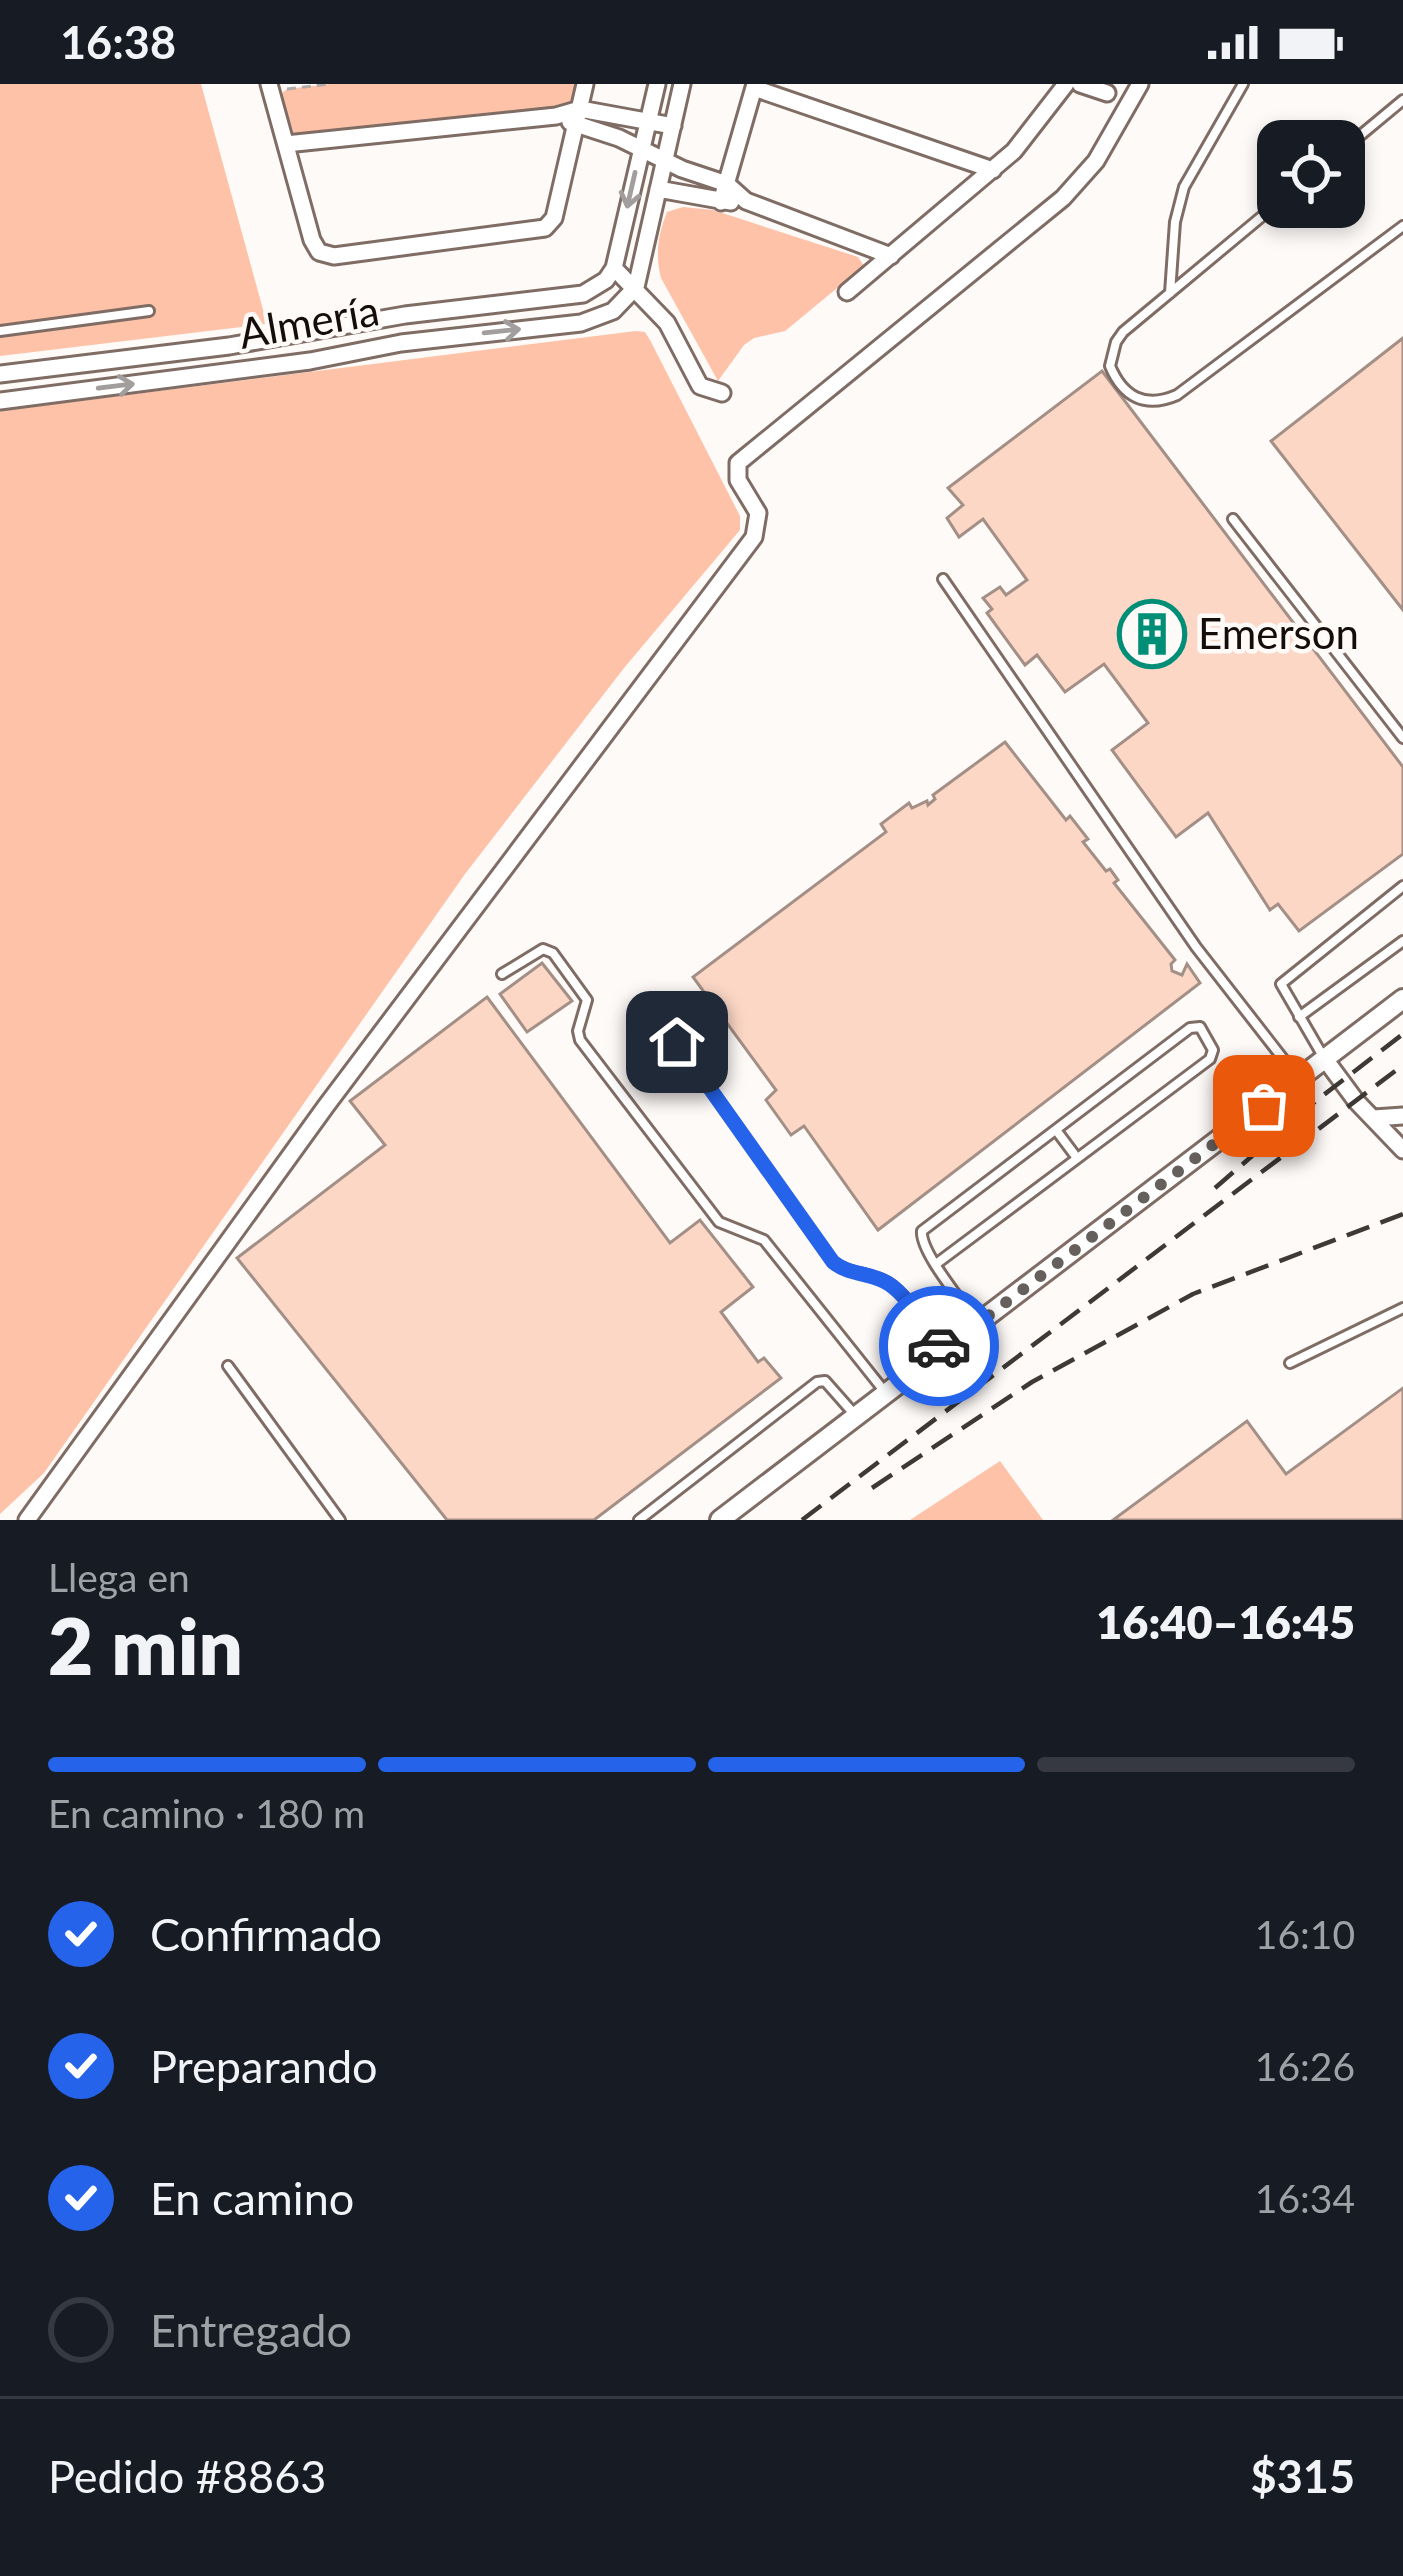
<!DOCTYPE html>
<html lang="es">
<head>
<meta charset="utf-8">
<style>
	:root { --surface:#171b24; --page:#242831; --text:#f1f3f6; --muted:#9ea1a6; --line:#363941; --accent:#2563eb }
	body { margin:0; font-family:Lato,sans-serif; background:var(--page); color:var(--text); height:100vh; display:flex; flex-direction:column; font-size:45px; white-space:nowrap }
	* { box-sizing:border-box; margin:0 }
	p { font-size:39px; color:var(--muted) }
	.icon { flex:none; width:66px; height:66px; fill:none; stroke:currentColor; stroke-width:2; stroke-linecap:round; stroke-linejoin:round }
	.map { position:relative; height:1436px; overflow:hidden }
	.side { display:flex; flex-direction:column; background:var(--surface); flex:1 }
	.side>* { flex:none }
	.buttons { position:absolute; left:1257px; top:36px; display:grid; gap:24px }
	.buttons a { display:grid; place-items:center; width:108px; height:108px; border-radius:24px; background:var(--surface); box-shadow:0 6px 18px #0003; font-size:60px }
	.pin { position:absolute; display:grid; place-items:center; width:102px; height:102px; color:#fff; margin:-51px; border-radius:24px; box-shadow:0 6px 18px #0006 }
	.courier { position:absolute; display:grid; place-items:center; width:120px; height:120px; margin:-60px; border:9px solid #2563eb; border-radius:50%; background:#fff; color:#222; box-shadow:0 3px 15px #0007 }
	.summary em { font-style:normal; font-weight:800 }
	.summary div { display:flex; flex-direction:column-reverse }
	.summary { display:flex; align-items:center; justify-content:space-between; height:204px; padding:0 48px }
	h1 { font-size:78px; font-weight:800; line-height:90px }
	.bar { display:grid; grid-template-columns:repeat(4,1fr); gap:18px 12px; align-content:center; height:144px; padding:0 48px }
	.bar i { height:15px; border-radius:9px; background:var(--line) }
	.bar .selected { background:var(--accent) }
	.bar p { grid-column:span 4 }
	.line { display:flex; align-items:center; gap:30px; padding:0 48px; border-top:3px solid var(--line) }
	.line div { flex:1 }
	ol { padding:0 48px; list-style:none }
	li { display:flex; align-items:center; gap:36px; height:132px }
	li p { margin-inline-start:auto }
	li .icon { padding:12px; border-radius:50%; background:var(--accent); color:#fff; stroke-width:4 }
	li:last-child { color:var(--muted) }
	li i { width:66px; height:66px; border:6px solid var(--line); border-radius:50% }
	.status { display:flex; justify-content:space-between; align-items:center; height:84px; padding:0 60px; background:var(--surface); direction:ltr }
	.status svg { height:33px; fill:currentColor }
	.map>svg:first-child { display:block }
	.green { fill:#fec2a8 }
	.building { fill:#fcd7c6; stroke:#a38f86; stroke-width:3 }
	.lines { fill:none; stroke-linecap:round; stroke-linejoin:round }
	.service-casing { stroke:#7f6c64; stroke-width:14 }
	.minor-casing { stroke:#7f6c64; stroke-width:21 }
	.tertiary-casing { stroke:#7f6c64; stroke-width:24 }
	.path { stroke:#b1acaa; stroke-width:3; stroke-dasharray:9 6; stroke-linecap:butt }
	.service { stroke:#fff; stroke-width:8 }
	.minor { stroke:#fff; stroke-width:15 }
	.tertiary { stroke:#fff; stroke-width:18 }
	.rail { stroke:#3f3936; stroke-width:4.5; stroke-dasharray:24 12; stroke-linecap:butt }
	.oneway { stroke:#a19e9d }
	.done { stroke:#66605d; stroke-width:12; stroke-dasharray:0 21.6 }
	.route { stroke:#2563eb; stroke-width:15 }
	.labels { text-anchor:middle; stroke-width:9; stroke-linejoin:round; paint-order:stroke }
	.street-label { font-size:42px; fill:#140d0a; stroke:#fefaf8 }
	.poi-label { font-size:42px; fill:#140d0a; stroke:#fefaf8; text-anchor:start }
</style>
</head>
<body>
<div class="status"><b>16:38</b><svg viewBox="0 0 49 12"><path d="M0 12V9h3v3zM5 12V6h3v6zM10 12V3h3v9zM15 12V0h3v12zM26 1h20v11H26zM47 4h2v5h-2z"/></svg></div>
<div class="map">
<svg width="1403" height="1436" viewBox="0 0 1403 1436">
	<rect width="100%" height="100%" fill="#fefaf8"/>
	<path class="green" d="M0 0H201L267 240 0 272Z
		M329 0H576L572 16 565 23 294 50 281 10 287 5Z
		M683 123 713 126 858 173 864 182 785 247 754 254 744 261 718 297 661 194C655 170 658 151 667 128Z
		M636 247 645 248 650 256 740 432V446L624 584 465 790 44 1389 0 1430V327Z
		M1000 1377 1043 1436H910Z"/>
	<path class="building" d="M1403 254V526L1271 357Z
		M1102 287 1403 683V770L1299 847 1278 820 1270 826 1208 729 1176 753 1112 666 1148 639 1104 580 1065 608 1037 571 1025 581 987 529 992 525 983 514 1000 503 1006 511 1027 496 983 435 959 453 947 434 963 421 948 404Z
		M1005 658 1066 736 1070 732 1088 755 1083 758 1106 787 1110 785 1118 796 1114 799 1175 876 1171 880 1172 887 1182 891 1187 880 1200 899 878 1146 804 1042 791 1051 766 1016 776 1006 693 893 886 748 881 740 909 719 912 724 927 717 928 721 935 715 933 711Z
		M542 879 572 917 527 948 500 910Z
		M487 913 670 1159 700 1136 753 1203 721 1228 758 1278 764 1274 781 1294 594 1436H447L237 1174 385 1061 350 1017Z
		M1403 1304V1436H1113L1247 1337 1286 1390Z"/>
	<g class="lines">
		<g class="service-casing">
			<path id="service" d="M1344 65 1403 16
				M1278 119 1123 248 1116 258 1110 282C1123 313 1145 325 1177 311L1403 142
				M1170 209 1175 138 1184 103 1243 0
				M0 247 149 227
				M1233 435 1403 654
				M943 495 1196 863 1298 994
				M502 890 543 865 553 869 587 916 578 947 580 956 719 1138 764 1156 885 1308
				M1299 933 1403 857
				M677 958 833 1178C850 1191 869 1188 887 1198 909 1211 926 1245 941 1265
				M1324 974 1281 900 1403 802
				M1056 1046 1077 1074
				M936 1180 1210 975 1213 966 1200 943 1190 944 922 1147C920 1168 962 1217 975 1237
				M1290 1279 1403 1224
				M228 1282 340 1436
				M639 1436 817 1298 825 1297 855 1331"/>
		</g>
		<g class="minor-casing">
			<path id="minor" d="M269 0 312 156 319 168 334 172 545 144 554 134 585 0
				M1080 0 1107 9
				M754 4 993 86
				M570 38 619 54 682 85 727 100 746 117 891 172
				M286 60 556 32 580 25 673 42
				M658 105 731 118
				M721 118 755 0
				M614 184 667 239 700 302 722 309
				M847 208 1014 67 1066 0
				M0 290 229 262 405 231 583 210 606 196 614 184 657 0
				M0 317 310 277 401 259 581 239 613 227 636 203 682 0
				M1325 975 1356 1017 1403 1066
				M1374 1034 1403 1032
				M27 1436 326 1022 754 453 758 429 738 396V379L1063 114 1096 77 1140 0"/>
		</g>
		<g class="tertiary-casing">
			<path id="tertiary" d="M720 1436 1403 915"/>
		</g>
		<path class="path" d="M287 5 329 0"/>
		<use href="#service" class="service"/>
		<use href="#minor" class="minor"/>
		<use href="#tertiary" class="tertiary"/>
		<path class="rail" d="M1215 1104 1317 1016 1403 950
			M872 1404 1032 1298 1193 1210 1403 1130
			M802 1436 1403 981"/>
	</g>
	<defs><path id="oneway-shaft" d="M-6 0H5M1.5-3L5.5 0L1.5 3" fill="none" stroke-width="1.6" stroke-linecap="round" stroke-linejoin="round" transform="scale(3)"/></defs>
	<g class="oneway">
		<use href="#oneway-shaft" transform="translate(631 106) rotate(103)"/>
		<use href="#oneway-shaft" transform="translate(502 247) rotate(-6)"/>
		<use href="#oneway-shaft" transform="translate(116 302) rotate(-7)"/>
	</g>
	<g class="lines">
		<path class="done" d="M939 1262 942 1267 1264 1022"/>
		<path class="route" d="M677 958 833 1178C850 1192 871 1188 889 1200 909 1213 924 1243 939 1262"/>
	</g>
	<defs>
		<g id="building-ring" transform="scale(3.45)"><circle r="9.5" fill="#fefaf8" stroke="#008e77" stroke-width="1.5"/><path d="M-4-6H4V6H1V3H-1V6H-4ZM-2.5-4.3h1.7v1.8h-1.7ZM.8-4.3h1.7v1.8H.8ZM-2.5-1h1.7V.8h-1.7ZM.8-1h1.7V.8H.8Z" fill="#008e77"/></g>
	</defs>
	<g fill-rule="evenodd">
		<use href="#building-ring" x="1152" y="550"/>
	</g>
	<g class="labels">
		<g class="street-label">
			<text transform="translate(309 238) rotate(-10)" y="15">Almería</text>
		</g>
		<g class="poi-label">
			<text x="1198" y="565">Emerson</text>
		</g>
	</g>
</svg>
<div class="buttons">
<a><svg class="icon" aria-label="locate" viewBox="0 0 24 24"><circle cx="12" cy="12" r="6"/><path d="M12 2v4M12 18v4M2 12h4M18 12h4"/></svg></a>
</div>
<div class="pin" style="left:1264px;top:1022px;background:#ea580c"><svg class="icon" aria-label="bag" viewBox="0 0 24 24"><path d="M5 8h14l-1 12H6zM9 8a3 3 0 0 1 6 0"/></svg></div>
<div class="pin" style="left:677px;top:958px;background:#1f2937"><svg class="icon" aria-label="home" viewBox="0 0 24 24"><path d="M3 11l9-7 9 7M6 9v11h12V9"/></svg></div>
<div class="courier" style="left:939px;top:1262px"><svg class="icon" aria-label="car" viewBox="0 0 24 24"><path d="M5 17H2v-5l4-1 3-4h7l3 4 3 1v5h-3M9 17h6M6 11h13"/><circle cx="7" cy="17" r="2"/><circle cx="17" cy="17" r="2"/></svg></div>
</div>
<section class="side">
<div class="summary"><div><h1>2 min</h1><p>Llega en</p></div><em>16:40–16:45</em></div>
<div class="bar"><i class="selected"></i><i class="selected"></i><i class="selected"></i><i></i><p>En camino · 180 m</p></div>
<ol>
<li><svg class="icon" aria-label="check" viewBox="0 0 24 24"><path d="M5 12l5 5 9-10"/></svg>Confirmado<p>16:10</p></li>
<li><svg class="icon" aria-label="check" viewBox="0 0 24 24"><path d="M5 12l5 5 9-10"/></svg>Preparando<p>16:26</p></li>
<li><svg class="icon" aria-label="check" viewBox="0 0 24 24"><path d="M5 12l5 5 9-10"/></svg>En camino<p>16:34</p></li>
<li><i></i>Entregado</li>
</ol>
<div class="line" style="height:156px"><div>Pedido #8863</div><b>$315</b></div>
</section>
</body>
</html>
